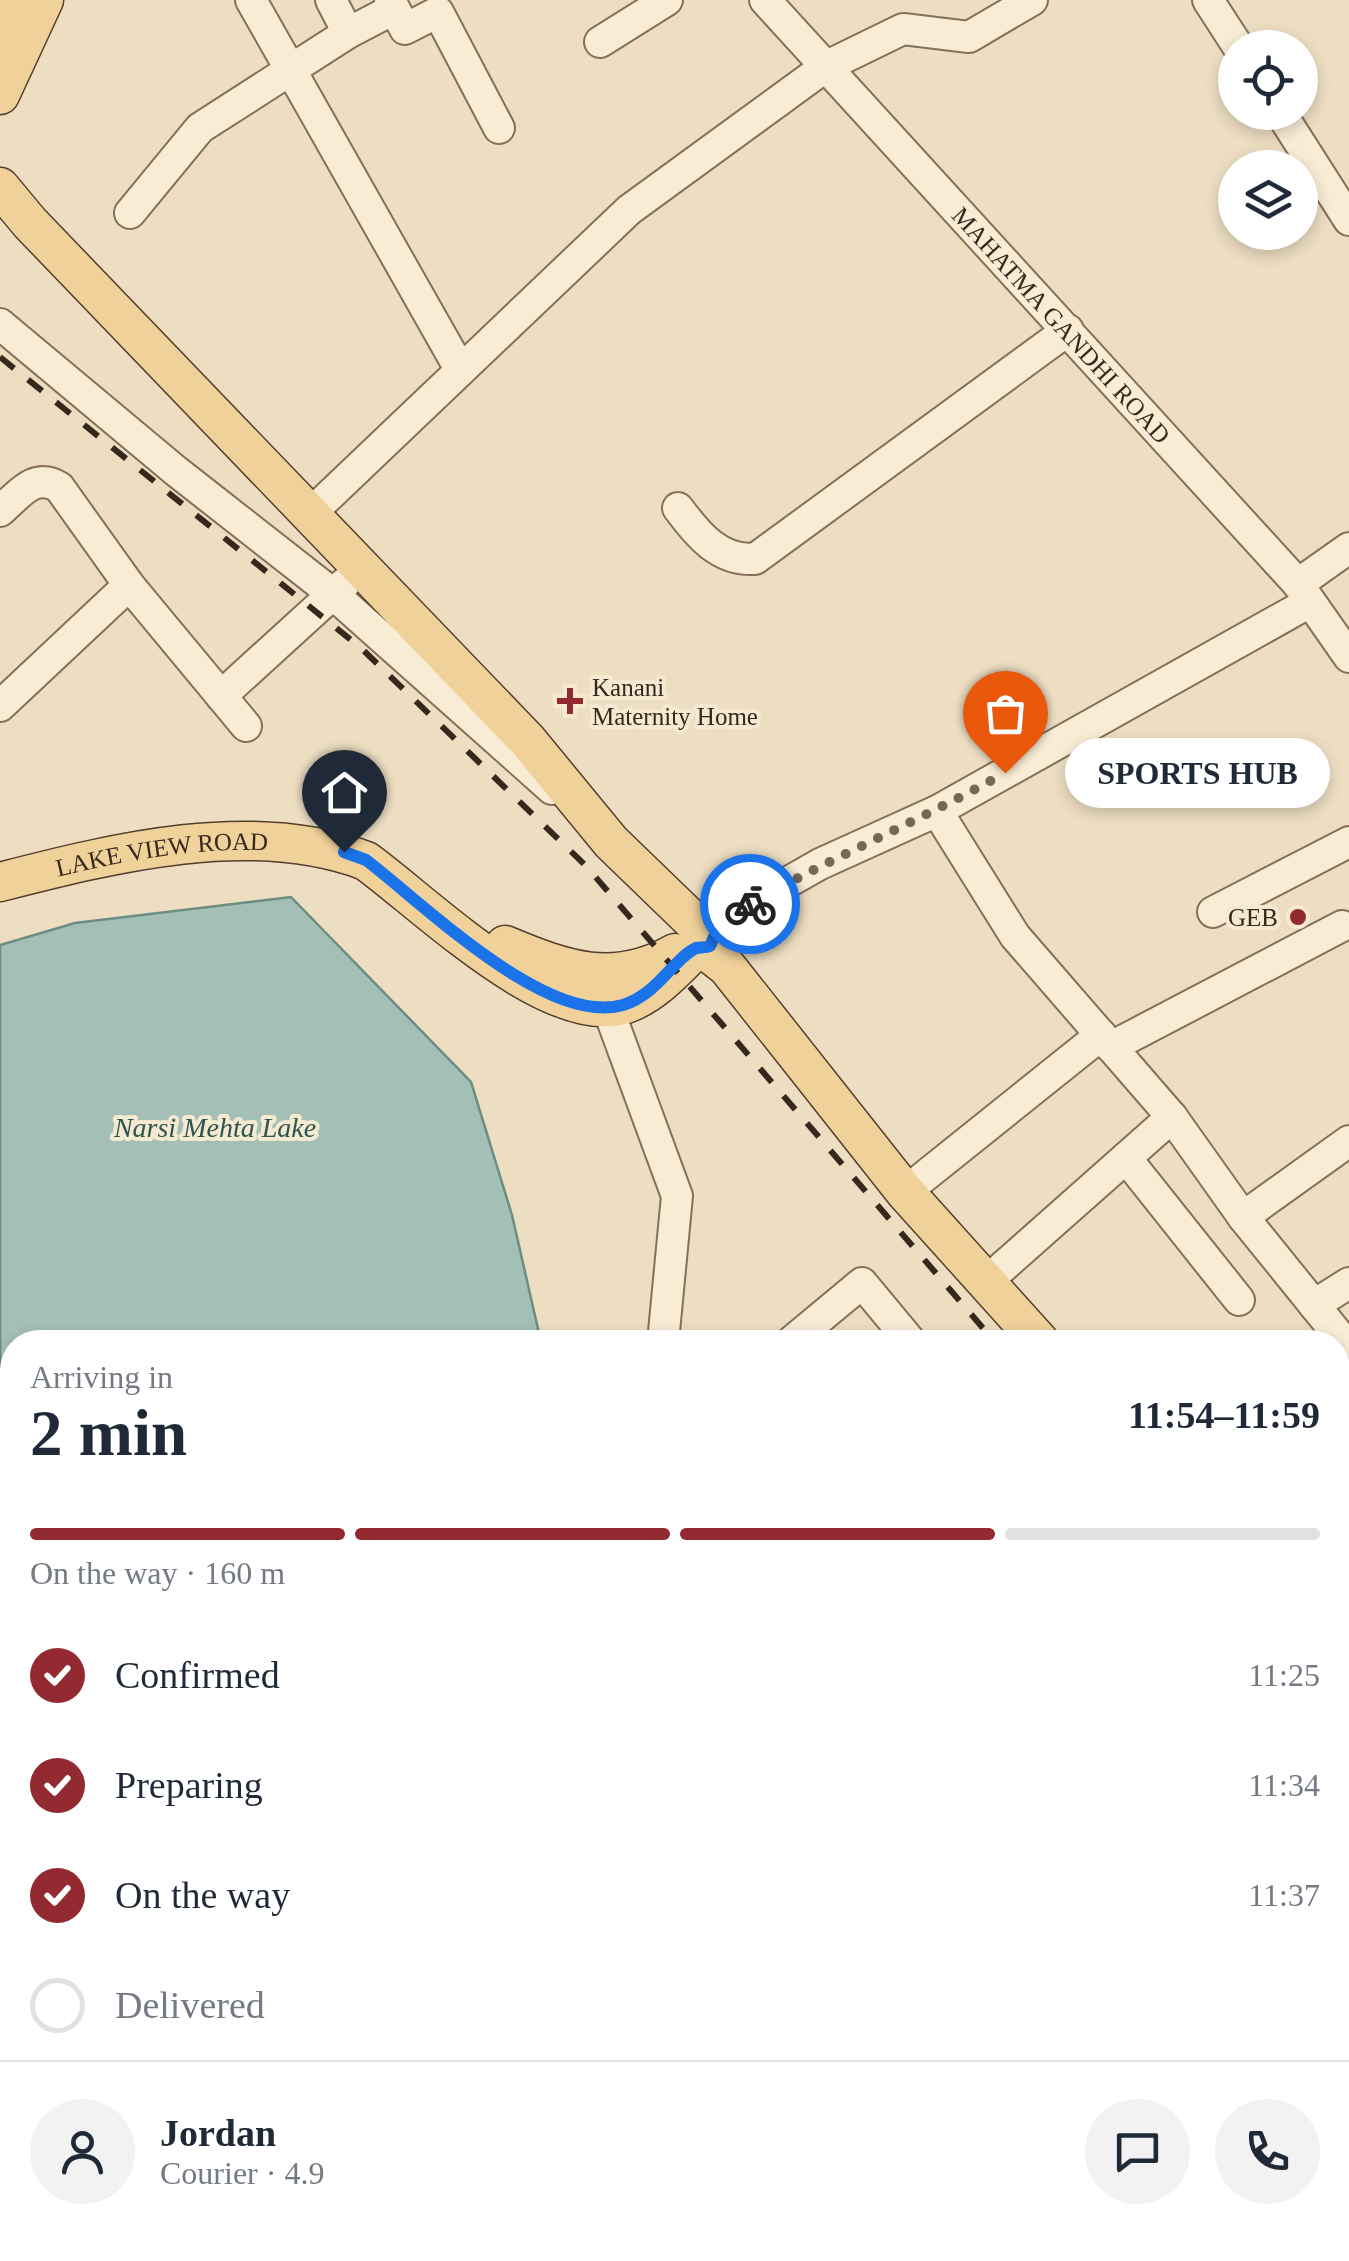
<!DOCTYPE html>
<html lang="en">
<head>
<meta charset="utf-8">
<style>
	:root { --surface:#fff; --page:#f2f2f3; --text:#1f2937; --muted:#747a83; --line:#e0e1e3; --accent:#942a31 }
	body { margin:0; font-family:"Times New Roman",serif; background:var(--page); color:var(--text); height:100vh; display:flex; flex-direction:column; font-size:38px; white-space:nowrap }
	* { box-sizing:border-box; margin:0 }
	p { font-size:32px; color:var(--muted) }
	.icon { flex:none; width:55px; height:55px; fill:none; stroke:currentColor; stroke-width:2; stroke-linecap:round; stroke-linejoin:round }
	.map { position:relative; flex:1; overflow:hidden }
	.panel { position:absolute; left:0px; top:1330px; width:1350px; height:932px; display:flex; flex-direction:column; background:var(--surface); border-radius:40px 40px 0 0; box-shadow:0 5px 15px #0003 }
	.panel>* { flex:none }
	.tools { position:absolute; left:1218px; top:30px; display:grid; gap:20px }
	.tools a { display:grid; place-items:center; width:100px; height:100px; border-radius:50%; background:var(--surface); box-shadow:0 5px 15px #0003; font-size:50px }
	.pin { position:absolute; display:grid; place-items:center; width:85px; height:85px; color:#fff; margin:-102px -42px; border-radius:50% 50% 50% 0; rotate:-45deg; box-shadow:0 0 10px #0007 }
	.pin .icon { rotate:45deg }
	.courier { position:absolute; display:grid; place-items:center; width:100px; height:100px; margin:-50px; border:8px solid #1a73e8; border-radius:50%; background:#fff; color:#222; box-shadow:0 2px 12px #0007 }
	.bubble { position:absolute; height:70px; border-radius:35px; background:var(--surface); box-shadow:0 5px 15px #0003; font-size:32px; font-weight:700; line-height:70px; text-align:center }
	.headline em { font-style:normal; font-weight:700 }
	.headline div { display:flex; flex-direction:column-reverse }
	.headline { display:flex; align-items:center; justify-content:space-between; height:170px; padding:0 30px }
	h1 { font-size:65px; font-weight:700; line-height:75px }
	.bar { display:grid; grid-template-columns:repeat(4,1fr); gap:15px 10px; align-content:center; height:120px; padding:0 30px }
	.bar i { height:12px; border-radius:8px; background:var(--line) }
	.bar .selected { background:var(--accent) }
	.bar p { grid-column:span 4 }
	.line { display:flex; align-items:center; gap:25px; padding:0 30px; border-top:2px solid var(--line) }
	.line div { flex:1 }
	.round { display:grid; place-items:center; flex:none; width:105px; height:105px; border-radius:52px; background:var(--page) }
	ol { padding:0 30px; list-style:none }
	li { display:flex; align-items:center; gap:30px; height:110px }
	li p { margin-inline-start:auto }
	li .icon { padding:10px; border-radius:50%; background:var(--accent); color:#fff; stroke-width:4 }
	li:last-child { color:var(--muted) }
	li i { width:55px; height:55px; border:5px solid var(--line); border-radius:50% }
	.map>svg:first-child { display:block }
	.water { fill:#a4c0b6; stroke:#6b8d83; stroke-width:2.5 }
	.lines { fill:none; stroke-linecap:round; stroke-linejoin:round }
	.minor-casing { stroke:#866f59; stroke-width:34 }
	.major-casing { stroke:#543e2e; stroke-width:41 }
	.minor { stroke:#f8ecd5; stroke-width:30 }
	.major { stroke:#f0d19a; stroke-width:38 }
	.rail { stroke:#36281d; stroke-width:6; stroke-dasharray:18 18; stroke-linecap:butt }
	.done { stroke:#766857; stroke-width:10; stroke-dasharray:0 18 }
	.route { stroke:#1a73e8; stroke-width:12 }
	.poi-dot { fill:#942a31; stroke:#f5e9d1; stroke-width:4 }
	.labels { text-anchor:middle; stroke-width:8; stroke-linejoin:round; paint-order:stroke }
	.street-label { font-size:25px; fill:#36281d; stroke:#f5e9d1 }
	.poi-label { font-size:25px; fill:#36281d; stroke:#f5e9d1; text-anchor:start }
	.water-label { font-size:28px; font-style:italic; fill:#2d5651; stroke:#f5e9d1 }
</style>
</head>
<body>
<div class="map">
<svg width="1349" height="2261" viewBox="0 0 1349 2261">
	<rect width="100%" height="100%" fill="#eddec2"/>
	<path class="water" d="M291 897 471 1082 512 1215 541 1342H12V2143L0 2147V945L75 923Z"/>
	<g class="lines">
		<g class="minor-casing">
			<g id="minor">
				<path d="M251 0 460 369"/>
				<path d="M331 0 348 33"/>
				<path d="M390 0 405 29 438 12 499 128"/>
				<path id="s1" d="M765 0 1298 584 1349 657"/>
				<path d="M1208 0 1239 48"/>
				<path d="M600 42 667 0"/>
				<path d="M1280 112 1349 220"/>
				<path d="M130 213 200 128 348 33 394 9"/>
				<path d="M0 324 176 471 333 594 552 789"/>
				<path d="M678 508C698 535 719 561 755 559L1068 330"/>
				<path d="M0 511C20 494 34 472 59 487L129 585 0 706"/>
				<path d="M311 513 629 210 825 67 903 29 969 37 1032 0"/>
				<path d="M1298 584 1349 548"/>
				<path d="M129 585 246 726"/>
				<path d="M221 696 345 583"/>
				<path d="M937 811 1015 936 1172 1117 1243 1217 1349 1348"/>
				<path d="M1213 912 1349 842"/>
				<path d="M704 928 724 913 741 909 820 864 937 811 1310 602"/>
				<path d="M600 987 677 1196 663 1342"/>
				<path d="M1111 1047 1342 926"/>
				<path d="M1126 1158 1239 1300"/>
				<path d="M905 1192 1101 1035"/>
				<path d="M1243 1217 1349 1141"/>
				<path d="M988 1280 1172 1117"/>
				<path d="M1314 1305 1349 1283"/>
				<path d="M791 1342 862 1283 911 1342"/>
				<path d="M1338 1493 1349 1486"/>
				<path d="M1338 2021 1349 2031"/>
				<path d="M1338 2217 1349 2228"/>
				<path d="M661 2250 667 2261"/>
				<path d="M915 2250 923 2261"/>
				<path d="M1019 2250 1024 2261"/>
				<path d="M603 2261 625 2250"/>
				<path d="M1111 2261 1134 2250"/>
			</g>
		</g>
		<g class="major-casing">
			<g id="major">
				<path d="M0 38 13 0"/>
				<path d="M0 95 44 0"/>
				<path d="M0 187 30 223 528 741 611 842 701 929"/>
				<path id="s2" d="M0 882C113 853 252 818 366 861 423 902 552 1030 626 1004 654 994 677 968 698 947"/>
				<path d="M505 945C565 970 614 988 675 953"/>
				<path d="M704 949 727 967 905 1192 1040 1342"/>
				<path d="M1338 1703 1349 1717"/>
			</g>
		</g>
		<use href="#minor" class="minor"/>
		<use href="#major" class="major"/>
		<path class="rail" d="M0 357 361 648 586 866 995 1342
			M1338 1746 1349 1759"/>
	</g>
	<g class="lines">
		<path class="done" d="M750 904C833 857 921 820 1005 773"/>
		<path class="route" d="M344 852 366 860C424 904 547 1027 623 1005 658 994 673 959 696 948 701 947 706 948 710 946L714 937 750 904"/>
	</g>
	<g class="poi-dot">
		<path d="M565 686h10v10h10v10h-10v10h-10v-10h-10v-10h10z"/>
		<circle cx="1298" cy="917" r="10"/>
	</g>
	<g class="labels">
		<g class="street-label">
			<text dy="9" stroke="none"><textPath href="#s1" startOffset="440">MAHATMA GANDHI ROAD</textPath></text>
			<text dy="9" stroke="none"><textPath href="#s2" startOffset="165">LAKE VIEW ROAD</textPath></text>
		</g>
		<g class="poi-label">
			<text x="592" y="696">Kanani<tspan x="592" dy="29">Maternity Home</tspan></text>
			<text x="1278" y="926" text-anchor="end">GEB</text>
		</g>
		<g class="water-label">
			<text x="215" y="1137">Narsi Mehta Lake</text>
		</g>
	</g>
</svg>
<div class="tools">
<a><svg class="icon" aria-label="locate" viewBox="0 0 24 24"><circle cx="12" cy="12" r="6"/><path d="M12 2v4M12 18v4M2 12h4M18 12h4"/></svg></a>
<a><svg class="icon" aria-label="layers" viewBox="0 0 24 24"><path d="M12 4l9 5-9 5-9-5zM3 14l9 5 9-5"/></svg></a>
</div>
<div class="pin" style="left:1005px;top:773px;background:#ea580c"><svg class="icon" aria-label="bag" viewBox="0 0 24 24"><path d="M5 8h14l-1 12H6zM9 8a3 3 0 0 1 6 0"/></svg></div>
<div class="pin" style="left:344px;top:852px;background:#1f2937"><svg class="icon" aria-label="home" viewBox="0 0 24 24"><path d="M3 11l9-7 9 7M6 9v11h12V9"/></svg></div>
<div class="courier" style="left:750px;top:904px"><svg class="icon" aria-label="bike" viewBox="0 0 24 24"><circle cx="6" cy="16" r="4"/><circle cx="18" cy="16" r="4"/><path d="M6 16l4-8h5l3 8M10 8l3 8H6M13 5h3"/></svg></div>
<div class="bubble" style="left:1065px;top:738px;width:265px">SPORTS HUB</div>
<section class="panel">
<div class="headline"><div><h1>2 min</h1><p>Arriving in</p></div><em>11:54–11:59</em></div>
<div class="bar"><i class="selected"></i><i class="selected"></i><i class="selected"></i><i></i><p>On the way · 160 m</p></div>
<ol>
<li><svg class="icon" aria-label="check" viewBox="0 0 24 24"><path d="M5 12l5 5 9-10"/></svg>Confirmed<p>11:25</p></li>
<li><svg class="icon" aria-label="check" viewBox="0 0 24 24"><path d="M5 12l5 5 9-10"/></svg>Preparing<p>11:34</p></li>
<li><svg class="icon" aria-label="check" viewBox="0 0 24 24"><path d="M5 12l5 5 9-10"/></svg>On the way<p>11:37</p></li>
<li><i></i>Delivered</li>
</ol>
<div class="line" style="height:180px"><a class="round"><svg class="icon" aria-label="person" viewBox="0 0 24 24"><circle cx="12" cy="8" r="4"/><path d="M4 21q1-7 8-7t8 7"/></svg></a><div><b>Jordan</b><p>Courier · 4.9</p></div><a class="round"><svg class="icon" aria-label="chat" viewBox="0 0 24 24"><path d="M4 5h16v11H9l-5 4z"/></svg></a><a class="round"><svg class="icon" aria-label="phone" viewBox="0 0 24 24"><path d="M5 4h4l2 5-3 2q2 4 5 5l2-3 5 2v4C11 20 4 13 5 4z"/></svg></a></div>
</section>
</div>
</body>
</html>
